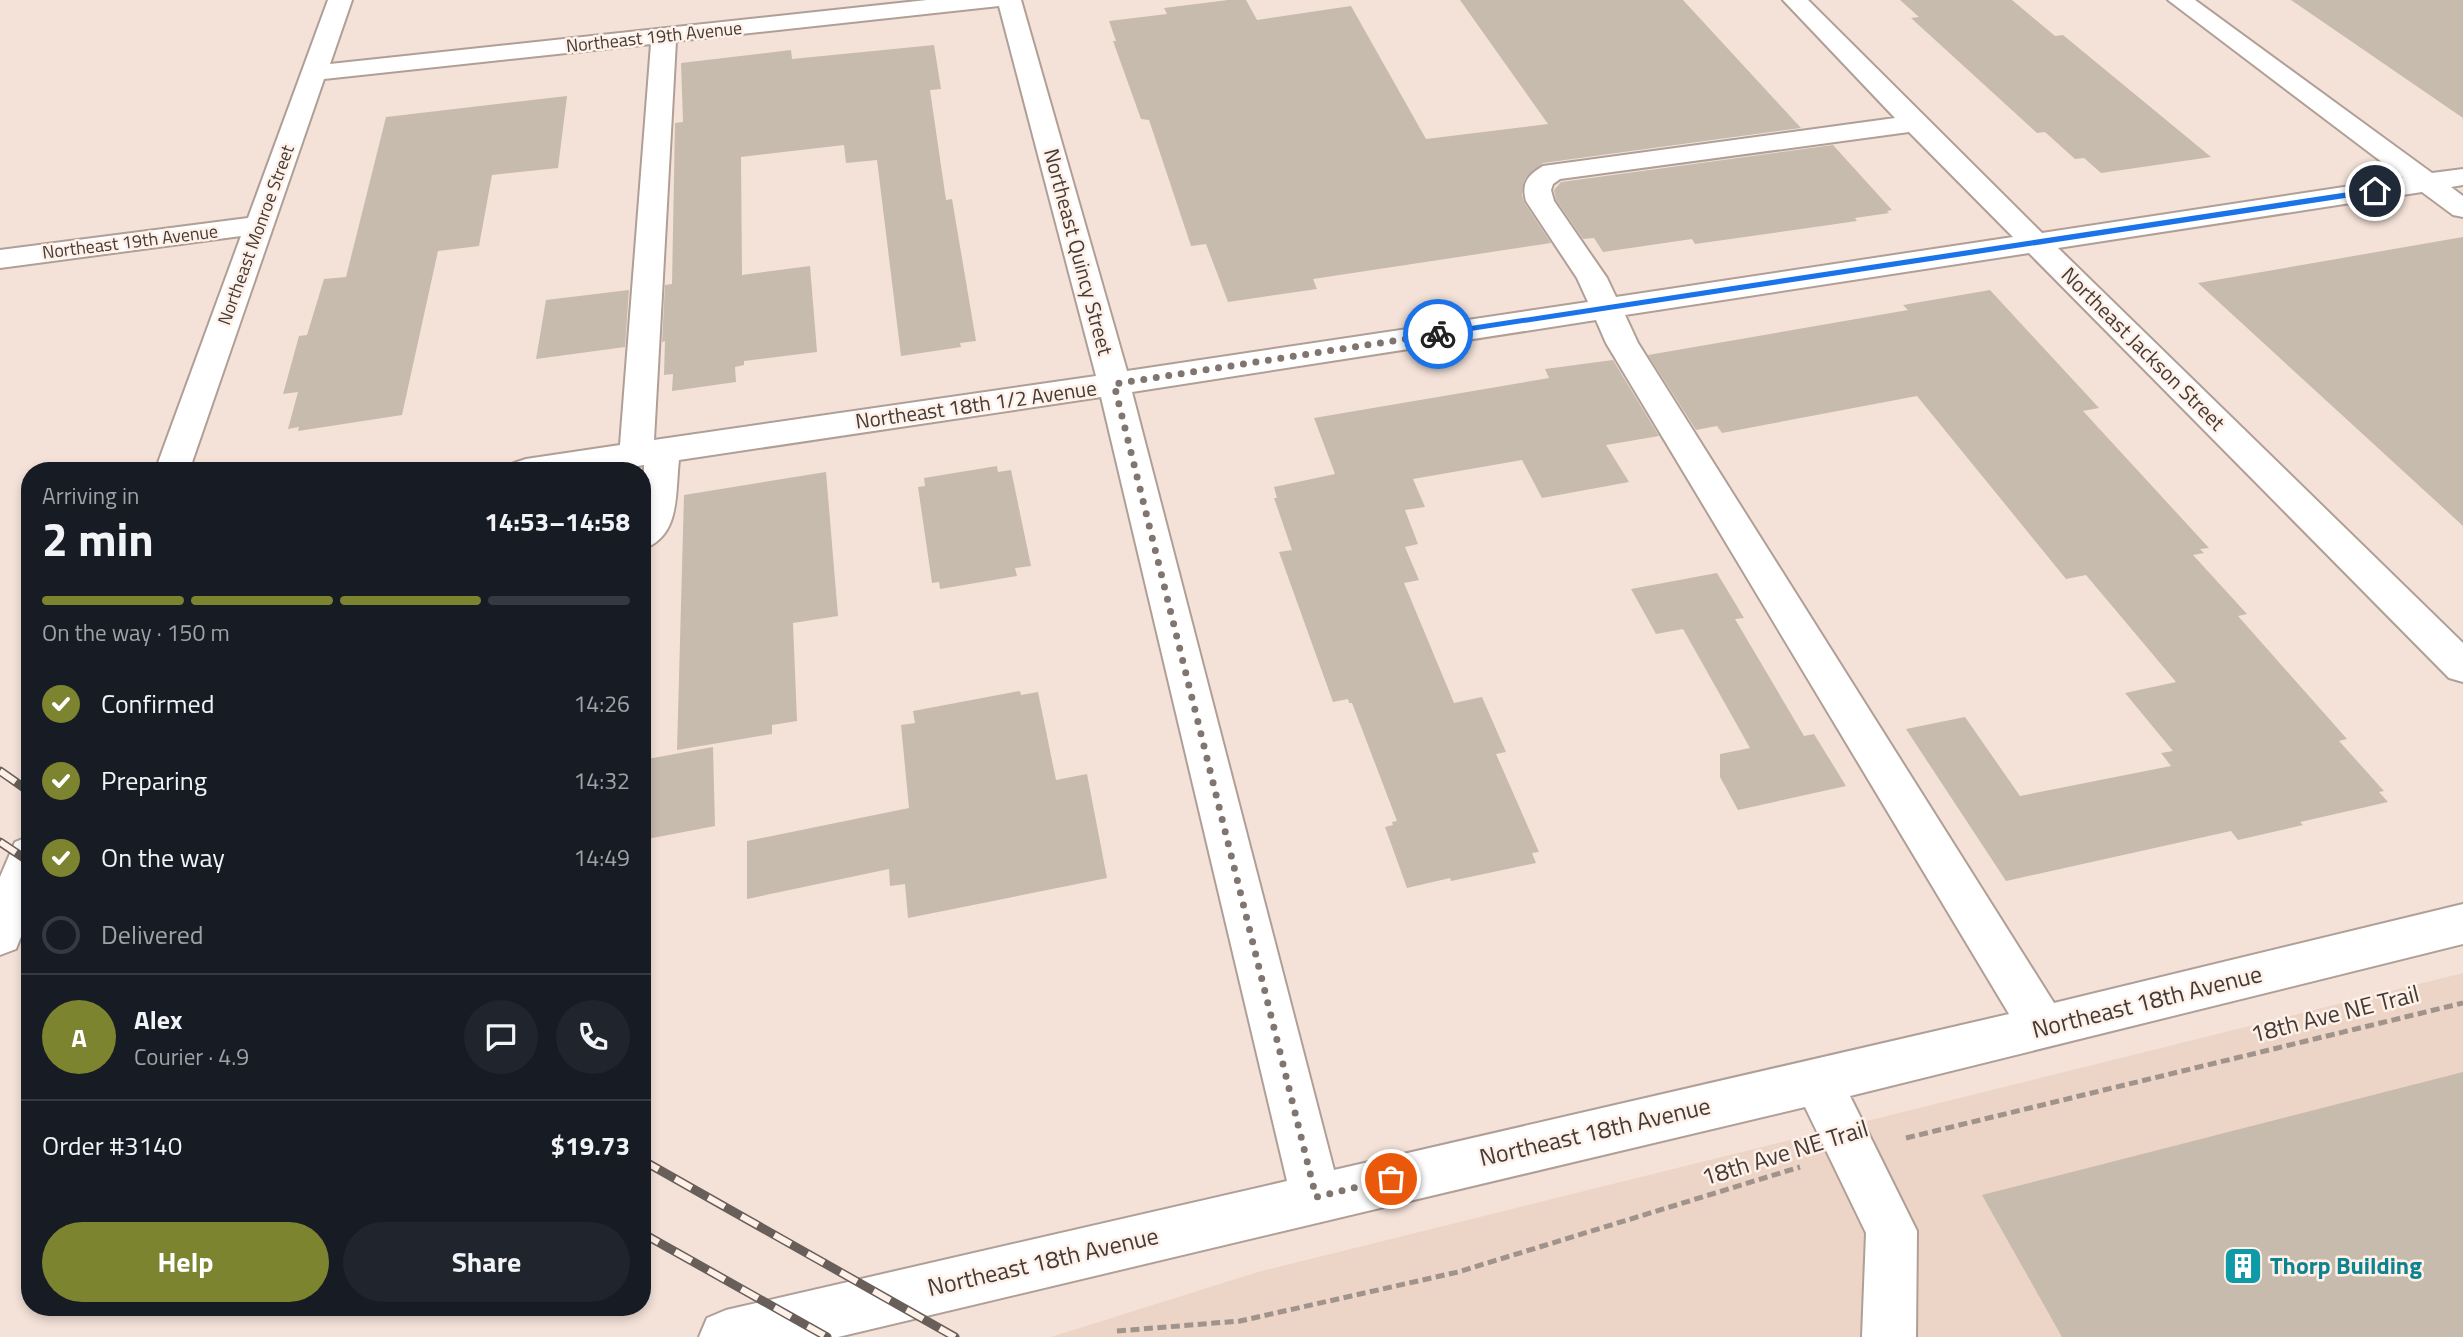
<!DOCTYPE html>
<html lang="en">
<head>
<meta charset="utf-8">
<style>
	:root { --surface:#171b24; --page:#20242c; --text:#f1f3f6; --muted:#9ea1a6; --line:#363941; --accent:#7d842f }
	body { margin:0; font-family:"Titillium Web",sans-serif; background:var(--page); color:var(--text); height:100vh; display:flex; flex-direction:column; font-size:26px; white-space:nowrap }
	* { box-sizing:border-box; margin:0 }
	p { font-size:23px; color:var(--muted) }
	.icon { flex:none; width:38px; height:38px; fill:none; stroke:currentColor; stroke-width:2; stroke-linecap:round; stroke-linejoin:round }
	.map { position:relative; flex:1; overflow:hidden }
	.side { position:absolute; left:21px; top:462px; width:630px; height:854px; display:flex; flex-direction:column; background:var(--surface); border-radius:28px; box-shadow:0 4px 10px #0003 }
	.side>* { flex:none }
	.pin { position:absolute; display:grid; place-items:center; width:60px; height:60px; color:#fff; margin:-30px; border:4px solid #fff; border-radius:50%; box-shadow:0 2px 7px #0007 }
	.courier { position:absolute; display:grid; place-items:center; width:70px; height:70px; margin:-35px; border:5px solid #1a73e8; border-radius:50%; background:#fff; color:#222; box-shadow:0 2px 9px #0007 }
	.summary em { font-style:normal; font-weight:700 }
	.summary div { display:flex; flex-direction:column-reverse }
	.summary { display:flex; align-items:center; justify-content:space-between; height:119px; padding:0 21px }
	h1 { font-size:46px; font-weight:700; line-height:52px }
	.bar { display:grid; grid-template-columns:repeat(4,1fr); gap:10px 7px; align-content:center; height:84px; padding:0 21px }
	.bar i { height:9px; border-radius:5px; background:var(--line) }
	.bar .current { background:var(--accent) }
	.bar p { grid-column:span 4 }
	.line { display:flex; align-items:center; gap:18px; padding:0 21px; border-top:2px solid var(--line) }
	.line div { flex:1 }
	.round { display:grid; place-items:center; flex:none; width:74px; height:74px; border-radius:37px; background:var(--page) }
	ol { padding:0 21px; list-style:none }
	li { display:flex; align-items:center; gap:21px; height:77px }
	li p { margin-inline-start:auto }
	li .icon { padding:7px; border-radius:50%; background:var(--accent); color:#fff; stroke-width:4 }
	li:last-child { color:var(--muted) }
	li i { width:38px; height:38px; border:4px solid var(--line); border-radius:50% }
	.action { display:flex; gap:14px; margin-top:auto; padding:14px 21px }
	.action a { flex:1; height:80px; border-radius:42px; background:var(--accent); color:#fff; font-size:28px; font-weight:700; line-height:80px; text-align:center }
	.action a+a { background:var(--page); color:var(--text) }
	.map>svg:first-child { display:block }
	.built { fill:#ecd4c6 }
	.building { fill:#c7bbad }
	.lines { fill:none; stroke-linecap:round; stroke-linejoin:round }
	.minor-casing { stroke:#b09f96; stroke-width:4 }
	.path { stroke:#a0938c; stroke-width:5; stroke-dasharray:9 4.5; stroke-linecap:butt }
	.minor { fill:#fff; fill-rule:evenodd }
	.rail-casing { stroke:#685f5a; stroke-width:9 }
	.rail { stroke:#fff0e8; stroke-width:6; stroke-dasharray:19; stroke-linecap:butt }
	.route { fill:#1a73e8 }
	.done { stroke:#80756f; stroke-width:7; stroke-dasharray:0 12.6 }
	.labels { text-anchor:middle; stroke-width:5; stroke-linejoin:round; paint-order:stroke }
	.far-street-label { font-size:18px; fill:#423b37; stroke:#fff0e8 }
	.street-label { font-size:21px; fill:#423b37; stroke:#fff0e8 }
	.near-street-label { font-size:24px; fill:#423b37; stroke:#fff0e8 }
	.near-culture-label { font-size:24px; font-weight:bold; fill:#0d838f; stroke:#fff0e8; text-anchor:start }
</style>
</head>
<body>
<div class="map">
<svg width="2463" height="1337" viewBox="0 0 2463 1337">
	<rect width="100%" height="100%" fill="#f4e2d8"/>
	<path class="built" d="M2463 973V1337H1051L1258 1272Z"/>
	<path class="building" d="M1228 0H1246L1257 20 1351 6 1426 139 1548 124 1460 0H1683L1801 128 1543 163 1525 179 1522 195 1524 202 1551 243 1313 279 1317 289 1228 302 1206 244 1191 246 1149 120 1141 119 1113 41H1116L1109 21 1167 14 1164 8Z
		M1900 0H2012L2055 36 2063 35 2211 157 2101 173 2084 158 2075 159 2045 132 2037 133 1911 18 1919 17Z
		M2291 0H2463V118Z
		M934 45 941 89 930 90 946 200 952 199 976 341 960 343 961 347 901 356 877 160 846 163 844 145 741 157 742 275 810 266 817 352 744 361V365L735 367 736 382 672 391 673 374 664 375 665 341 662 342 665 285 672 284 675 123 683 122 681 63 791 50 792 59Z
		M567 96 558 168 492 175 479 246 438 251 402 415 298 431 299 427 288 429 298 392 283 394 299 336 307 335 324 279 346 277 386 117Z
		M1833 145 1892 210 1887 211 1889 213 1855 218 1857 221 1695 244 1692 239 1603 252 1594 238 1583 239 1556 200 1554 190 1561 182Z
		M2463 237V526L2198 283Z
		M629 290 625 347 536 359 546 300Z
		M1990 290 2099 408 2083 411 2209 548 2200 549 2204 553 2193 555 2247 614 2238 616 2347 739 2339 741 2384 791 2379 792 2388 802 2300 822 2303 825 2238 840 2231 831 2006 881 1906 729 1965 717 2020 796 2171 766 2161 753 2173 751 2125 693 2176 682 2086 575 2066 579 1917 396 1722 433 1717 426 1696 430 1648 355 1908 310 1903 305Z
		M1613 360 1659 436 1606 445 1629 482 1542 498 1522 460 1413 479 1425 507 1405 510 1418 544 1405 547 1419 580 1404 583 1454 703 1482 697 1506 752 1496 754 1539 852 1532 853 1536 863 1451 881 1450 878 1407 888 1385 827 1393 825 1392 822 1397 821 1352 703H1349L1348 699 1333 702 1279 552 1292 550 1274 498H1277L1274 487 1335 474 1314 418 1549 378 1545 369Z
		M997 466 998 472 1011 470 1031 566 1015 568 1017 576 940 589 939 582 932 583 918 487 925 486 924 478Z
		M826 472 838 616 793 623 797 721 772 725V734L677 750 684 495Z
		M1717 573 1744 618 1735 619 1804 736 1814 734 1846 786 1738 810 1720 777V754L1750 748 1683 629 1656 634 1631 589Z
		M1020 691 1021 695 1038 692 1056 780 1087 774 1107 878 908 918 905 884 890 886 889 869 747 899V841L909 808 901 725 915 723 913 711Z
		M713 747 715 826 642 840V760Z
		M2463 1072V1337H2062L1982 1195Z"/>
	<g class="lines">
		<g class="minor-casing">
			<path id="minor" d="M328 0H352L330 64 927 0H1021L1127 371 1588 302 1577 278 1526 201C1521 183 1528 175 1543 166L1895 118 1783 0H1808L2042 233 2403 178 2168 0H2195L2432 173 2463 169V185L2451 187 2463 196V217L2453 215 2422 192 2058 248 2463 643V682L2449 678 2029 253 1625 315 1638 343 2054 1003 2463 904V944L1850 1096 1917 1231 1916 1337H1862L1866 1233 1805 1107 838 1337H699L707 1318 726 1310 1287 1181 1101 397 679 460C675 493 681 537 642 549L644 465 607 471H509L514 463 526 459 620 445 651 44 324 79 189 471H155L241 236 0 268V250L248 218ZM999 6 1096 376 654 440 676 41ZM1909 132 2013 237 1616 297 1607 278 1554 201 1551 190 1553 184 1560 179ZM1596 320 1606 343 2009 1014 1334 1170 1132 392Z
				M30 836V914L16 949 0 955V877L15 842Z"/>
		</g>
		<path class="path" d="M1906 1138 2463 1003
			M1117 1331 1240 1321 1458 1272 1800 1167"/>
		<use href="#minor" class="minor"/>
		<g class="rail-casing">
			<path id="rail" d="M0 771 30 792
				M0 842 30 862
				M642 1160 955 1337
				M642 1233 827 1337"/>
		</g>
		<use href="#rail" class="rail"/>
	</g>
	<path class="route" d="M2375 188 2378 193 1438 336 1434 334 1438 331Z"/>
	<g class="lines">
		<path class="done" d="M1391 1179 1316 1197 1114 384 1438 334"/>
	</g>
	<defs>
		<g id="building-square" transform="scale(2.0125)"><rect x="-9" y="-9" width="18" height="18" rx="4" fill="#0f9aa8" stroke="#fff0e8"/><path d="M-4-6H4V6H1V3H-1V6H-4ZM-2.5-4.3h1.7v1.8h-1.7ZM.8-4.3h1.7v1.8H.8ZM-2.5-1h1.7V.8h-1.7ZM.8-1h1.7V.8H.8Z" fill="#fff"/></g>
	</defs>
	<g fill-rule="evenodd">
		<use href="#building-square" x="2243" y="1266"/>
	</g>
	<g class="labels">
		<g class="far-street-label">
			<text transform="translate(654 37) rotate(-6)" y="6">Northeast 19th Avenue</text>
			<text transform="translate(256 235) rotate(-70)" y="6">Northeast Monroe Street</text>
			<text transform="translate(130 242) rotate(-7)" y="6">Northeast 19th Avenue</text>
		</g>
		<g class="street-label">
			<text transform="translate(1078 252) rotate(75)" y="7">Northeast Quincy Street</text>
			<text transform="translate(2143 349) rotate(45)" y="7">Northeast Jackson Street</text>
			<text transform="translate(976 405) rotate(-8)" y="7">Northeast 18th 1/2 Avenue</text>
		</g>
		<g class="near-street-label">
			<text transform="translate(2147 1002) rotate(-14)" y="8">Northeast 18th Avenue</text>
			<text transform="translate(2335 1014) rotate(-14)" y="8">18th Ave NE Trail</text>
			<text transform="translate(1595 1132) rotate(-13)" y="8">Northeast 18th Avenue</text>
			<text transform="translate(1785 1153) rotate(-17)" y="8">18th Ave NE Trail</text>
			<text transform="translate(1043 1262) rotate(-13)" y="8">Northeast 18th Avenue</text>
		</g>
		<g class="near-culture-label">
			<text x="2270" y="1274">Thorp Building</text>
		</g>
	</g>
</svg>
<div class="pin" style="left:1391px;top:1179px;background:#ea580c"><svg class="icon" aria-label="bag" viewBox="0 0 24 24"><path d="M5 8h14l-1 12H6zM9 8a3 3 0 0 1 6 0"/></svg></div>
<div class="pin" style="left:2375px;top:191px;background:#1f2937"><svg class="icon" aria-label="home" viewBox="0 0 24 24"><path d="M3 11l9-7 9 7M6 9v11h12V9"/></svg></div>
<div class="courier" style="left:1438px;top:334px"><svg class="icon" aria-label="bike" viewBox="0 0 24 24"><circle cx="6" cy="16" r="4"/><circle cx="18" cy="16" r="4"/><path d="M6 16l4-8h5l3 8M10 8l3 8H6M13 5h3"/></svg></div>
<section class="side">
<div class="summary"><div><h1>2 min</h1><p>Arriving in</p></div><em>14:53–14:58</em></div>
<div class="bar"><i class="current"></i><i class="current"></i><i class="current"></i><i></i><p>On the way · 150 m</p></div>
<ol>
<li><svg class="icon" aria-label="check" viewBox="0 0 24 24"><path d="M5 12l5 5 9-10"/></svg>Confirmed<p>14:26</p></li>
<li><svg class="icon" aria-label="check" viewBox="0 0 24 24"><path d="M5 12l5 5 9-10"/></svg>Preparing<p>14:32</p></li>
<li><svg class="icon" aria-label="check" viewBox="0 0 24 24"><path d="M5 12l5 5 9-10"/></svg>On the way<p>14:49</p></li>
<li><i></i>Delivered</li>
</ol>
<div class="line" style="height:126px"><b class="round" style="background:var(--accent);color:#fff">A</b><div><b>Alex</b><p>Courier · 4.9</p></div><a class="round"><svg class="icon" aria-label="chat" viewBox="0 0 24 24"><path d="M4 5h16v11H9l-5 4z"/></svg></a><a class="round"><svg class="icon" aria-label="phone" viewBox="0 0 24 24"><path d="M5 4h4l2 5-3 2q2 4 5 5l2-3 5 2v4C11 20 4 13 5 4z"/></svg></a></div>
<div class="line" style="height:91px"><div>Order #3140</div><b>$19.73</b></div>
<div class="action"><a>Help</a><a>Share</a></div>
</section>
</div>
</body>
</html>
